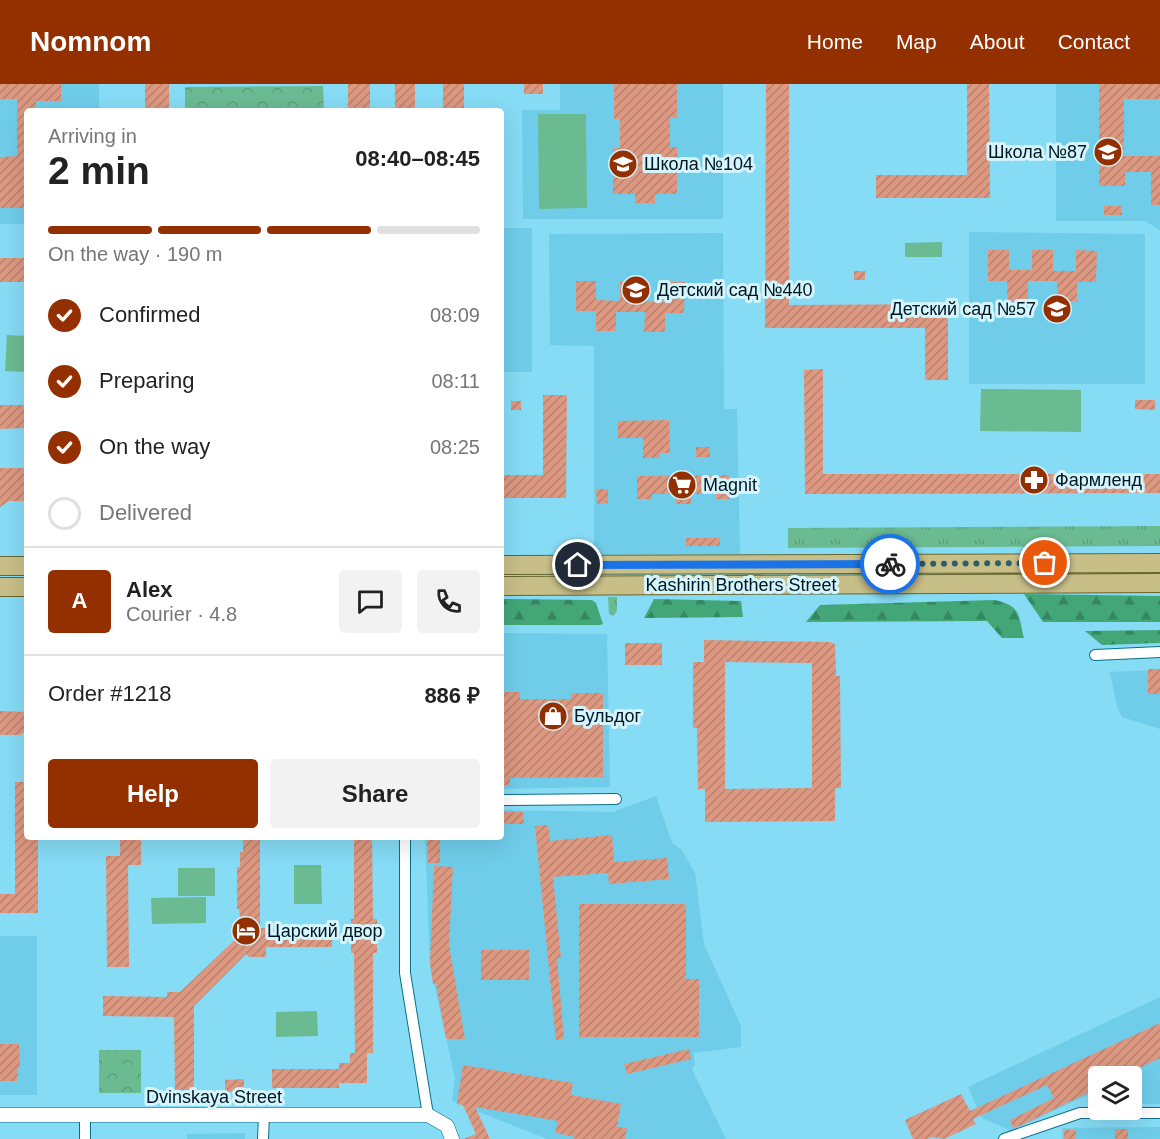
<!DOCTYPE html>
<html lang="en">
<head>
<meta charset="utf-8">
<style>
	:root { --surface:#fff; --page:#f2f2f2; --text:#222; --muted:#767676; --line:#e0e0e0; --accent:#942f00 }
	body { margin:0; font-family:Arial,sans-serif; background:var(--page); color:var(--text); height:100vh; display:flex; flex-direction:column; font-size:22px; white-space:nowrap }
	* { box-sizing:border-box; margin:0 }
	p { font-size:20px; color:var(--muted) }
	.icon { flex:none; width:33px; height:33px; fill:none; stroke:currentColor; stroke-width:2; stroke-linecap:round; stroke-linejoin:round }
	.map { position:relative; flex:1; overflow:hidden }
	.panel { position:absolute; left:24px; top:24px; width:480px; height:732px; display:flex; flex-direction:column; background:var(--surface); border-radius:6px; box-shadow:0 6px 24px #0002 }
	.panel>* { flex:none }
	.tools { position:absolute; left:1088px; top:982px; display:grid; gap:12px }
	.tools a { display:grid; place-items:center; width:54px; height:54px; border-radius:6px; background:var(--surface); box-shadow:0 6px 24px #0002; font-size:30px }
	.pin { position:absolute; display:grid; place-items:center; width:51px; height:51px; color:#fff; margin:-26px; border:3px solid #fff; border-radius:50%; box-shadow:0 2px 6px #0007 }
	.courier { position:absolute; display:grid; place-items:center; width:60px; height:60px; margin:-30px; border:4px solid #1a73e8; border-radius:50%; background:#fff; color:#222; box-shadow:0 2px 8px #0007 }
	.headline em { font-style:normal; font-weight:700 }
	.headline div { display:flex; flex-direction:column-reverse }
	.headline { display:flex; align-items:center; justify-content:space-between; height:102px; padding:0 24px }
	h1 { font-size:39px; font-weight:700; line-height:45px }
	.bar { display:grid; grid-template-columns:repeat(4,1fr); gap:9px 6px; align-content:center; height:72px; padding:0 24px }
	.bar i { height:8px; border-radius:4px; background:var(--line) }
	.bar .on { background:var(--accent) }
	.bar p { grid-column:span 4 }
	.line { display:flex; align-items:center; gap:15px; padding:0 24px; border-top:2px solid var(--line) }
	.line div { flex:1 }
	.round { display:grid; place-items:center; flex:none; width:63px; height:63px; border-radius:6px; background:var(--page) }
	ol { padding:0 24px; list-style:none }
	li { display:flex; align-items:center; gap:18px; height:66px }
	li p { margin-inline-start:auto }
	li .icon { padding:6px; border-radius:50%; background:var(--accent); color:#fff; stroke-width:4 }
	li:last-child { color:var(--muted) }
	li i { width:33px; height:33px; border:3px solid var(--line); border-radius:50% }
	.primary-button { display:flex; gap:12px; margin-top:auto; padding:12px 24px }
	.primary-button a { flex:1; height:69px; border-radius:6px; background:var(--accent); color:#fff; font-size:24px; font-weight:700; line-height:69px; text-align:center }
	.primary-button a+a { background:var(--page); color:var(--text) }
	header { display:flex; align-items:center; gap:36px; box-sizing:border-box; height:84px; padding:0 30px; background:var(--accent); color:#fff }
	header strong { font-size:28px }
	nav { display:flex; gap:33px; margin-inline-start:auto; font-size:21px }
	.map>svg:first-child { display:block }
	.built { fill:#6fcdea }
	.grass { fill:url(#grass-tufts) }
	.forest { fill:url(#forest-firs) }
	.park { fill:url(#park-crowns) }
	.garden { fill:#6bbb92 }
	.building { fill:url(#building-hatch); fill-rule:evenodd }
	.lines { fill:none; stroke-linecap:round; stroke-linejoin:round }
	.minor-casing { stroke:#0a7189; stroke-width:12 }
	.tertiary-casing { stroke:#0a7189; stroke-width:15 }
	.primary-casing { stroke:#69672f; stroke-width:20 }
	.minor { stroke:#fff; stroke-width:10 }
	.tertiary { stroke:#fff; stroke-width:14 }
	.primary { stroke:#c7be88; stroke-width:18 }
	.done { stroke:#2f5c6a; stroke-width:6; stroke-dasharray:0 10.8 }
	.route { stroke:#1a73e8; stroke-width:8 }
	.labels { text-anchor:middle; stroke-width:6; stroke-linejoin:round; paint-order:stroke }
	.poi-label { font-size:18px; fill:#00171f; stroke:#d4f4fe; text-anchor:start }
	.street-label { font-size:18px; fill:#00171f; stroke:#d4f4fe }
</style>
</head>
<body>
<header>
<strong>Nomnom</strong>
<nav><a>Home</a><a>Map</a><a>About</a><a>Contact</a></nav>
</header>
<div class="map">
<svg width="1160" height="1055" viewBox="0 0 1160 1055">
	<defs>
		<pattern id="grass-tufts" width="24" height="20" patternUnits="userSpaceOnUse" patternTransform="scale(1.5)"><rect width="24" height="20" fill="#6bbb92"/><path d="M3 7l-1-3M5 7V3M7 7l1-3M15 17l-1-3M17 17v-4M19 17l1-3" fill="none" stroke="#5ba07d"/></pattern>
		<pattern id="forest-firs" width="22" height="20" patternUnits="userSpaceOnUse" patternTransform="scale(1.5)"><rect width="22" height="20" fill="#42a677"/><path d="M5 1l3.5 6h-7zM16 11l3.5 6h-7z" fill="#358661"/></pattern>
		<pattern id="park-crowns" width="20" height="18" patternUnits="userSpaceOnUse" patternTransform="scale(1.5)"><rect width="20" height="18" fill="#6bbb92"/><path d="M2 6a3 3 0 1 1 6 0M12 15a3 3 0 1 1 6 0" fill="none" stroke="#5ba07d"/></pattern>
		<pattern id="building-hatch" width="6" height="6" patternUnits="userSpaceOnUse" patternTransform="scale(1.5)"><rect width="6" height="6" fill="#dd9881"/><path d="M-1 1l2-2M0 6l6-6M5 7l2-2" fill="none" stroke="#bc826f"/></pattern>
	</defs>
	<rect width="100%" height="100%" fill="#86dbf5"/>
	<path class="built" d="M0 0H99V27H27V140H0Z
		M560 0H723V135H523L522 26H560Z
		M1056 0H1160V146L1145 137H1056Z
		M501 144H532V288H501Z
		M969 148 1145 150V300H969Z
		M723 149 724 325H737L740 470H594V262L550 261 549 150Z
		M501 549 607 550 610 703 501 705Z
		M1160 586V645L1122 633 1116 619 1110 588Z
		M656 712 672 759 682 766 695 789 704 860 741 942V963L693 969 695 980 692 985 726 1055H547L452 1017 455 994 430 881 425 753H501V726L613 728Z
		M0 852H37V1011H0Z
		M1160 913V1020H1131V993H1098V1006L1011 1047 982 1034 968 1003Z
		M1160 1043V1055H1062V1044Z
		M245 1049V1055H187V1050Z"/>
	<path class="grass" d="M1160 442V462L788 464V444Z
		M608 513H617V527L613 532 609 530Z"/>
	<path class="forest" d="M1024 510 1160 512V538H1043Z
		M501 515 592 516 596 519 603 540 600 541H501Z
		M654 515 741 517 743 533 644 534Z
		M995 516C1021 522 1018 530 1024 554H1002L987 537 806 538 820 521Z
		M1160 546V559L1102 561 1085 547Z"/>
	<path class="park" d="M323 2 324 27H185V3Z
		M99 966H141V1009H99Z"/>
	<path class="garden" d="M538 30H586L587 124 539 125Z
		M942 158V173H905V159Z
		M7 251 27 252V288L5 287Z
		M981 305 1081 306V348L980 347Z
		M294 781H321L322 820H294Z
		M178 784H215V812H178Z
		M206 813V839L152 840 151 814Z
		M317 927 318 952 276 953V928Z"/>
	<path class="building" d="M0 0H61V17H36V27H27V124H0V73L17 72V15H0Z
		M145 0H169V27H145Z
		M348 0H370V27H348Z
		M395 0H415V27H395Z
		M443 0H464V27H443Z
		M524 0H543V10H524Z
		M614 0H677V34H670V63H677V110H655V119H635V110H613V64H620V35H614Z
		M766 0H789V221L948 220V296H925V244H765Z
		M967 0H989L990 114H876V91H967Z
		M1099 0H1160V15H1124V72H1160V121H1151V88H1125V102H1099Z
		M1104 122H1122V131H1104Z
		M988 166H1009V186H1032V166H1053V187H1076V166L1097 167 1096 198H1077V217H1057V197H1028V217H1007V197H988Z
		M0 174H27V198H0Z
		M854 187H865V196H854Z
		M576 197H596V216L620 217V198H640V217L664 218V198H685L684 229H665V248H644L645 228H616V247H596V227H576Z
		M823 285V390H1160V409L805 410 804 286Z
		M543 311H567L566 414H501V391H543Z
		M1135 316H1155V326L1135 325Z
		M511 317H521V326H511Z
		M0 321H27V344L0 345Z
		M669 336 670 369H660V374H643V354H618V337Z
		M696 363H710V373H696Z
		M0 384H27V417H9L0 423Z
		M729 391V415H716V410H691V420H676V410H652V415H637V392Z
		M596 405H608V419L597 420Z
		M686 454H720V462H686Z
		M704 556 830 558 835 560 836 592H840L841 704H835V737L705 738V705H698L697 644H693V578H704ZM725 578 812 579V704L725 705Z
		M625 559H662V581H625Z
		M1148 585H1160V610H1148Z
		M501 608H520V615H571V609H603V693L510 694V701H501Z
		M0 627 27 628V649H21V651H0Z
		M15 698H27V753H38V829H0V810H15Z
		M501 728H523L524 740H501Z
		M548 741 550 757 612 751 614 778 667 774 669 795 609 800 608 789 553 793 561 874H557L564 955 556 956 535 742Z
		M120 753H141V781H128L129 883H107L106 772H120Z
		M243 753H260V844H332V863H266V873H249L246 870 194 922V1006H175L174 933 103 932V912L167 913V908H180L242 849 239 825H237V783H240V768H243Z
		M354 753H372L373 835H377V869H373V969H367V999H339V1004H272V985H339V979H350V969H355L354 869H351V835H354Z
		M427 753H440V779H428Z
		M434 782 453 783 449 861 465 955H446L436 900H433L430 879Z
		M579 820H686V895H699V953H579Z
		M481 866H529V896H481Z
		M1160 939V974L1120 993H1098V1004L1024 1040 1013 1044 1010 1036 1054 1014 1047 1001 973 1035 976 1040 944 1055 932 1053 927 1055H913L905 1036 961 1010 970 1027Z
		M0 960H19L20 984H18L17 997H0Z
		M689 965 691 975 627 990 624 980Z
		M463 981 573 999 571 1011 621 1020 617 1043 627 1044 625 1055H574L575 1053 555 1049 558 1037 475 1023 490 1055H463L476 1050 463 1021 457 1020Z
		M244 995V1008H225V996Z
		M1115 1045H1128V1055H1115Z
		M1064 1046H1076V1055H1064Z"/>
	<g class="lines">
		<g class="minor-casing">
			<path id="minor" d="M1095 571 1160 568
				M501 716 616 715
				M405 753V889L428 1031
				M85 1031V1055
				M263 1055 264 1031
				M1004 1055 1080 1029H1160"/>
		</g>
		<g class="tertiary-casing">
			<path id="tertiary" d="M0 1031H428L447 1042 452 1055"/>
		</g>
		<g class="primary-casing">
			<path id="primary" d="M501 481 1160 479
				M0 482H27
				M501 502 1160 499
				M0 503H27"/>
		</g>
		<use href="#minor" class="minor"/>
		<use href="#tertiary" class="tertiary"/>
		<use href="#primary" class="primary"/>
	</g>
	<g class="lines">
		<path class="done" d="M890 480 1045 479"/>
		<path class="route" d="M578 481 890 480"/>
	</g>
	<defs>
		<g id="school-disc" transform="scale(1.5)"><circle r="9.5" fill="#942f00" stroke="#d4f4fe"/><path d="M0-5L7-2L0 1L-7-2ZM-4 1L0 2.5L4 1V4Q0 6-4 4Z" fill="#fff"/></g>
		<g id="pharmacy-disc" transform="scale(1.5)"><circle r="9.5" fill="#942f00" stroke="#d4f4fe"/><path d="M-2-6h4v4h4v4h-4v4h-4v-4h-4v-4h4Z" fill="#fff"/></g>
		<g id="supermarket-disc" transform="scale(1.5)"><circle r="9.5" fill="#942f00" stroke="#d4f4fe"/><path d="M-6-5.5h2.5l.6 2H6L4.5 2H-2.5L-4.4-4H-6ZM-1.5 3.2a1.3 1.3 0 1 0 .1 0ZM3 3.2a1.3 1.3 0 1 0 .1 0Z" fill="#fff"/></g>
		<g id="shop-disc" transform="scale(1.5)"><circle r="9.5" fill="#942f00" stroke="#d4f4fe"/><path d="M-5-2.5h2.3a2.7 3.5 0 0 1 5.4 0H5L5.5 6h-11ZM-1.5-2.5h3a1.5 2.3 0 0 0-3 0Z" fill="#fff"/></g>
		<g id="hotel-disc" transform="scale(1.5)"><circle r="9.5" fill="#942f00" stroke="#d4f4fe"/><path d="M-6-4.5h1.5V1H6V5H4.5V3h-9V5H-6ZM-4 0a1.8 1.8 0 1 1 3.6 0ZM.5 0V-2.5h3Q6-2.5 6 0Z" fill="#fff"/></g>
	</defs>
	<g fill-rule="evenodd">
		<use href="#school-disc" x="1108" y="68"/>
		<use href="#school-disc" x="623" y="80"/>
		<use href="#school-disc" x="636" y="206"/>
		<use href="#school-disc" x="1057" y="225"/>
		<use href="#pharmacy-disc" x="1034" y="396"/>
		<use href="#supermarket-disc" x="682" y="401"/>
		<use href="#shop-disc" x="553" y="632"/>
		<use href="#hotel-disc" x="246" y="847"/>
	</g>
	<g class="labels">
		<g class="poi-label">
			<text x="1087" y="74" text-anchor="end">Школа №87</text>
			<text x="644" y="86">Школа №104</text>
			<text x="657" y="212">Детский сад №440</text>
			<text x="1036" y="231" text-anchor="end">Детский сад №57</text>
			<text x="1055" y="402">Фармленд</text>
			<text x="703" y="407">Magnit</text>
			<text x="574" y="638">Бульдог</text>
			<text x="267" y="853">Царский двор</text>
		</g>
		<g class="street-label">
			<text x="741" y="507">Kashirin Brothers Street</text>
			<text x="214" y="1019">Dvinskaya Street</text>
		</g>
	</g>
</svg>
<div class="tools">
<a><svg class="icon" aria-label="layers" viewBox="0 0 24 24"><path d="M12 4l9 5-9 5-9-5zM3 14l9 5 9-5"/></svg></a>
</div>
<div class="pin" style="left:1045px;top:479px;background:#ea580c"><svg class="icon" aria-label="bag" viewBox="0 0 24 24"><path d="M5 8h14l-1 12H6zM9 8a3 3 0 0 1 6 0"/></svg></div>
<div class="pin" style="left:578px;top:481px;background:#1f2937"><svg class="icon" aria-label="home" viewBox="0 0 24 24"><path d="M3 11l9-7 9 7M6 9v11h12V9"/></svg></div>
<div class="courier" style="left:890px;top:480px"><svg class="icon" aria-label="bike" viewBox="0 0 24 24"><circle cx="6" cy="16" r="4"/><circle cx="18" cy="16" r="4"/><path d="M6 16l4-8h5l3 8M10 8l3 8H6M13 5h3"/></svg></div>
<section class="panel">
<div class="headline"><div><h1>2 min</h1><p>Arriving in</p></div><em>08:40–08:45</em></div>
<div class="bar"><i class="on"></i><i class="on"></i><i class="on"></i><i></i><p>On the way · 190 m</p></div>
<ol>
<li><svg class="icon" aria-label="check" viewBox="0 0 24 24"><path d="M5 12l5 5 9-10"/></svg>Confirmed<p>08:09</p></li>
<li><svg class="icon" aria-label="check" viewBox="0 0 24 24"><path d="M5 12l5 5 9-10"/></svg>Preparing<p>08:11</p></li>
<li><svg class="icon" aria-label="check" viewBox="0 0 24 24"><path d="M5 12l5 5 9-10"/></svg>On the way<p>08:25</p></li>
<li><i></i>Delivered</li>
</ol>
<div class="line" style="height:108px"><b class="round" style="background:var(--accent);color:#fff">A</b><div><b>Alex</b><p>Courier · 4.8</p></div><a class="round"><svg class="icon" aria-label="chat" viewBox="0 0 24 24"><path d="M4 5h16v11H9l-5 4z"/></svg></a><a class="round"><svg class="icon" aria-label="phone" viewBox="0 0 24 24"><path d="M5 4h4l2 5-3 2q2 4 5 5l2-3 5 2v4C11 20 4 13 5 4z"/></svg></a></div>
<div class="line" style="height:78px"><div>Order #1218</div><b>886 ₽</b></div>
<div class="primary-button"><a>Help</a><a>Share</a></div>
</section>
</div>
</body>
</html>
